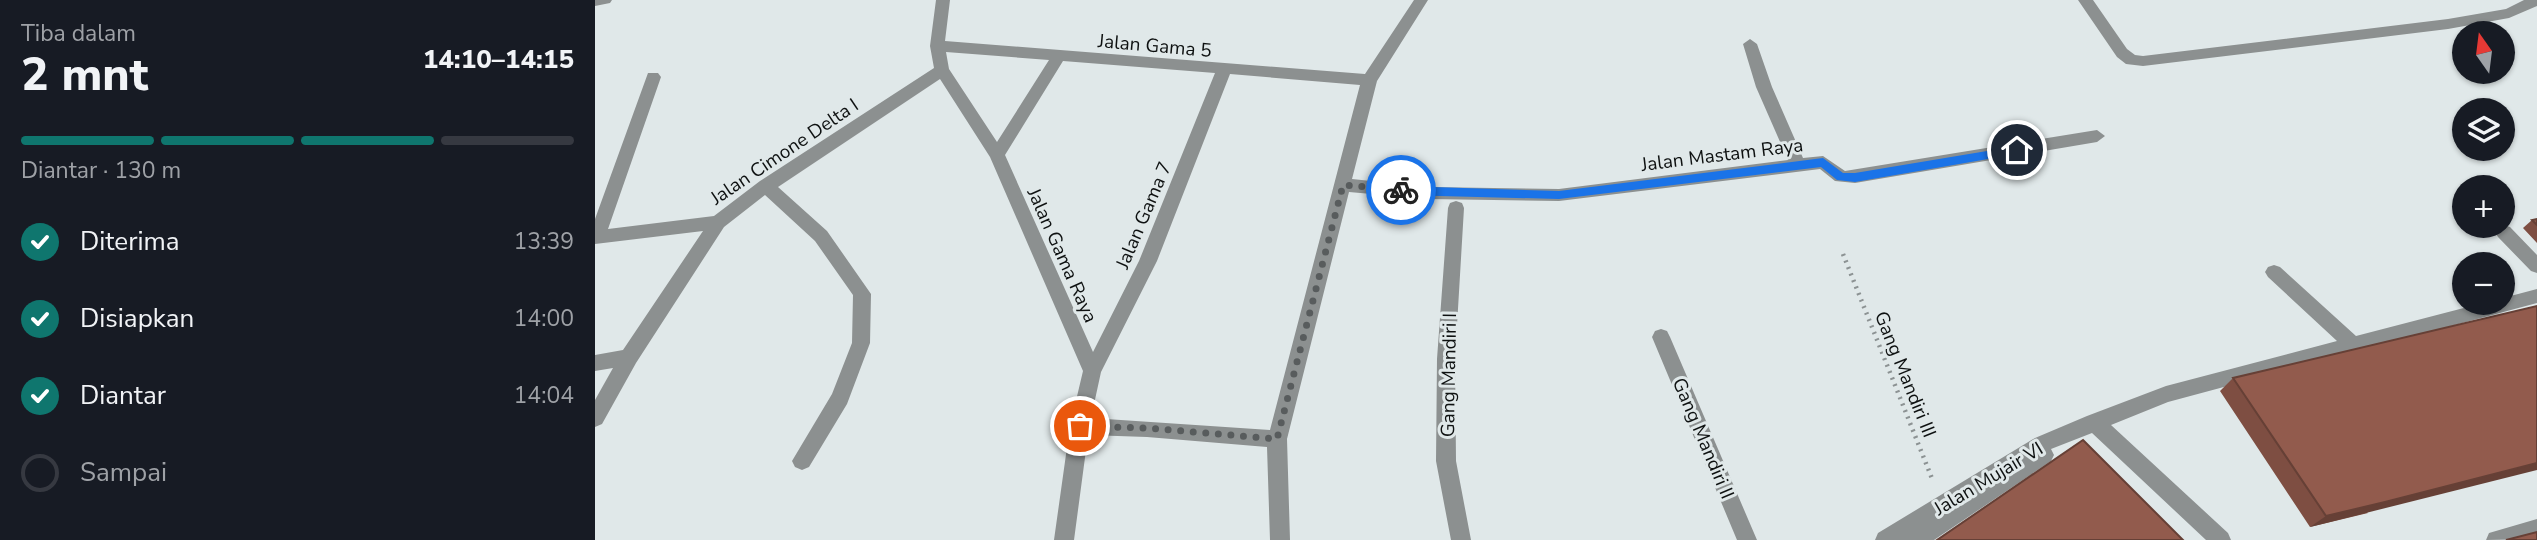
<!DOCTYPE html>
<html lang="id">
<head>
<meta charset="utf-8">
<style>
	:root { --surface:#171b24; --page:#20242c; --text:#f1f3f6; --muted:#9ea1a6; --line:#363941; --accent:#0f766e }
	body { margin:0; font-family:"Nunito Sans",sans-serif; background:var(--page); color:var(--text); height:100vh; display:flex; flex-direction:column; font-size:26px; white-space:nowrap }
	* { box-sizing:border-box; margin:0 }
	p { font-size:23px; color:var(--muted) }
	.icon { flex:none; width:38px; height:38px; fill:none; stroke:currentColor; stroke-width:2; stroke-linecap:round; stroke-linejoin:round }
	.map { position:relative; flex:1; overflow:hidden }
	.side { display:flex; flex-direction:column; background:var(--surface); width:595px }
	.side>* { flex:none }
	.needle { width:46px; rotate:346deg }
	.fabs { position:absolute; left:1857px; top:21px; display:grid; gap:14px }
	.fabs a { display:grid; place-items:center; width:63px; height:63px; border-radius:50%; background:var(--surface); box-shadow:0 2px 5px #0004; font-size:35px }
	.pin { position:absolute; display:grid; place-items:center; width:60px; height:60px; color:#fff; margin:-30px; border:4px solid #fff; border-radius:50%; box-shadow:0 2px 7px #0007 }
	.courier { position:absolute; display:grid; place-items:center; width:70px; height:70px; margin:-35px; border:5px solid #1a73e8; border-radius:50%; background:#fff; color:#222; box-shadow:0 2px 9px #0007 }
	.headline em { font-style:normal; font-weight:800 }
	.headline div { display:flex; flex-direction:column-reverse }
	.headline { display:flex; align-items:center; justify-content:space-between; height:119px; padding:0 21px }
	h1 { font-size:46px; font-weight:800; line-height:52px }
	.bar { display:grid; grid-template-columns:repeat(4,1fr); gap:10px 7px; align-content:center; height:84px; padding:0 21px }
	.bar i { height:9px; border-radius:5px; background:var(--line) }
	.bar .selected { background:var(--accent) }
	.bar p { grid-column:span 4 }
	ol { padding:0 21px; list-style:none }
	li { display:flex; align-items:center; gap:21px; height:77px }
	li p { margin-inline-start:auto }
	li .icon { padding:7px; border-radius:50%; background:var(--accent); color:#fff; stroke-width:4 }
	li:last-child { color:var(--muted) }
	li i { width:38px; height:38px; border:4px solid var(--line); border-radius:50% }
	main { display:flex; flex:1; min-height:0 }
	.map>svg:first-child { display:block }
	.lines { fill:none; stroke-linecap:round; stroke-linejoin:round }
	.path { stroke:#8c9293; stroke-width:4.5; stroke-dasharray:2 5; stroke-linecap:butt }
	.minor { fill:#8c9090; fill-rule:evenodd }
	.wall { fill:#7e4e42 }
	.shaded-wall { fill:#664036 }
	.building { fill:#925b4d; stroke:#664036; stroke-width:2 }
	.route { fill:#1a73e8 }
	.done { stroke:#585c5d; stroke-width:7; stroke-dasharray:0 12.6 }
	.labels { text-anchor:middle; stroke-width:6; stroke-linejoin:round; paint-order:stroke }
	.street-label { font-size:19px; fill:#0e1111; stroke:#e0e8e9 }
</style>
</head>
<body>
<main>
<section class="side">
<div class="headline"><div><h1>2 mnt</h1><p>Tiba dalam</p></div><em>14:10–14:15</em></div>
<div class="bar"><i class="selected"></i><i class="selected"></i><i class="selected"></i><i></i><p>Diantar · 130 m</p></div>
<ol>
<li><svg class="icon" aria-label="check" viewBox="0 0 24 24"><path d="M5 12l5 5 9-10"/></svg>Diterima<p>13:39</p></li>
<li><svg class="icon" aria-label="check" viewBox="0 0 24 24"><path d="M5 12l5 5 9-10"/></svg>Disiapkan<p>14:00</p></li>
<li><svg class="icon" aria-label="check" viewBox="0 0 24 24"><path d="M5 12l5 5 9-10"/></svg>Diantar<p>14:04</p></li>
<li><i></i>Sampai</li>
</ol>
</section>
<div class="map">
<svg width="1942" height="540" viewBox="0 0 1942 540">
	<rect width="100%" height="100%" fill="#e0e8e9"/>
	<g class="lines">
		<path class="path" d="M1248 254 1338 481"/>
		<path class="minor" d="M0 0H17L15 3 0 6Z
			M341 0H355L350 41 770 74 819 0H833L782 81 757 179 833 187 964 189 1193 160 1161 87 1148 44 1155 39 1162 44 1177 87 1208 158 1228 156 1250 171 1502 130 1510 136 1502 142 1260 183 1240 181 1225 169 964 201 833 199 754 192 692 439 695 540H675L672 447 552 437 493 435 479 540H459L475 426 488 371 395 157 345 79 183 187 232 231 276 294 275 343 252 404 214 467 207 470 200 467 197 461 237 394 257 343 258 295 220 241 170 195 129 227 41 363 7 424 0 427V400L18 368 0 371V355L28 350 108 231 0 244V219L53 73H63L66 77 13 229 119 216 165 181 339 68 335 46ZM351 52 454 60 402 142 354 69ZM468 61 620 73 544 261 498 352 410 155ZM635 74 765 85 675 430 496 418 506 372 562 261Z
			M1483 0H1498L1532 49 1540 55 1548 56 1853 19 1911 9 1929 0H1942V6L1914 18 1853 29 1548 66 1531 64 1522 57Z
			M861 201 867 203 869 208 860 359 861 461 876 540H856L841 461 842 359 853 208 855 203Z
			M1909 225 1915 227 1942 255V273L1936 271 1903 237 1900 232 1903 227Z
			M1679 265 1685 267 1761 336 1888 303H1908V298L1942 289V303L1573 402 1516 425 1633 533 1636 540H1611L1497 433 1456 449 1459 455 1456 461 1339 540H1280L1283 533 1440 438 1492 416 1571 386 1742 341 1673 277 1670 272 1673 267Z
			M1066 329 1072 331 1075 337 1162 540H1142L1057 337 1060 331Z
			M1942 519V539L1891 540 1894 533Z"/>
	</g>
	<path class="wall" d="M1942 219V243L1928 228 1937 220Z
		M1638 378 1773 513 1715 527 1625 391Z"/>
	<path class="shaded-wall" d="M1942 463V470L1715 527 1731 516Z"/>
	<path class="building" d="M1942 219V225L1937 220Z
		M1942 306V463L1790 502 1731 516 1638 378Z
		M1488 440 1588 540H1342Z
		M1942 532V540H1911Z"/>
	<path class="route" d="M1422 146 1427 150 1422 154 1260 182 1242 180 1226 167 964 199 806 195 801 190 806 186 964 191 1228 158 1248 173H1260Z"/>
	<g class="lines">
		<path class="done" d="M485 426 552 428 682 439 748 185 806 190"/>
	</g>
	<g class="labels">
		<g class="street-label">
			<text transform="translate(560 45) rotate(5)" y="7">Jalan Gama 5</text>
			<text transform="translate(189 151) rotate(-34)" y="7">Jalan Cimone Delta I</text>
			<text transform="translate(1127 154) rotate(-7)" y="7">Jalan Mastam Raya</text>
			<text transform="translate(548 215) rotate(-67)" y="7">Jalan Gama 7</text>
			<text transform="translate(468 255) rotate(66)" y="7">Jalan Gama Raya</text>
			<text transform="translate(1311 374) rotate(68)" y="7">Gang Mandiri III</text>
			<text transform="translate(853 375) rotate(-89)" y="7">Gang Mandiri I</text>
			<text transform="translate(1109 438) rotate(67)" y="7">Gang Mandiri II</text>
			<text transform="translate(1393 478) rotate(-31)" y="7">Jalan Mujair VI</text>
		</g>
	</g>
</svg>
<div class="fabs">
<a><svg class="needle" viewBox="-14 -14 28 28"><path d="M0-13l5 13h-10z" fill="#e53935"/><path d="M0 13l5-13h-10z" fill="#9ea1a6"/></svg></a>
<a><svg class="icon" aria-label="layers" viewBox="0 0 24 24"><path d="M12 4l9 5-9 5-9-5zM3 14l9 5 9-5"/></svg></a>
<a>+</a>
<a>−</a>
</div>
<div class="pin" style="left:485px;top:426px;background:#ea580c"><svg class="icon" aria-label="bag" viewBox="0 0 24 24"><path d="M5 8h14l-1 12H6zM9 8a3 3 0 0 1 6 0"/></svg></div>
<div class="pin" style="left:1422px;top:150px;background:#1f2937"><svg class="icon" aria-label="home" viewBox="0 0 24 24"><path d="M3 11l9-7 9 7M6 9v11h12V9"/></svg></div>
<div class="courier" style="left:806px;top:190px"><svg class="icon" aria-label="bike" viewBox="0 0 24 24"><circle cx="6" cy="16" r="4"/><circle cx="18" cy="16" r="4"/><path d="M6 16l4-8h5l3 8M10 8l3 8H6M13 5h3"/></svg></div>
</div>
</main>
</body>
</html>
